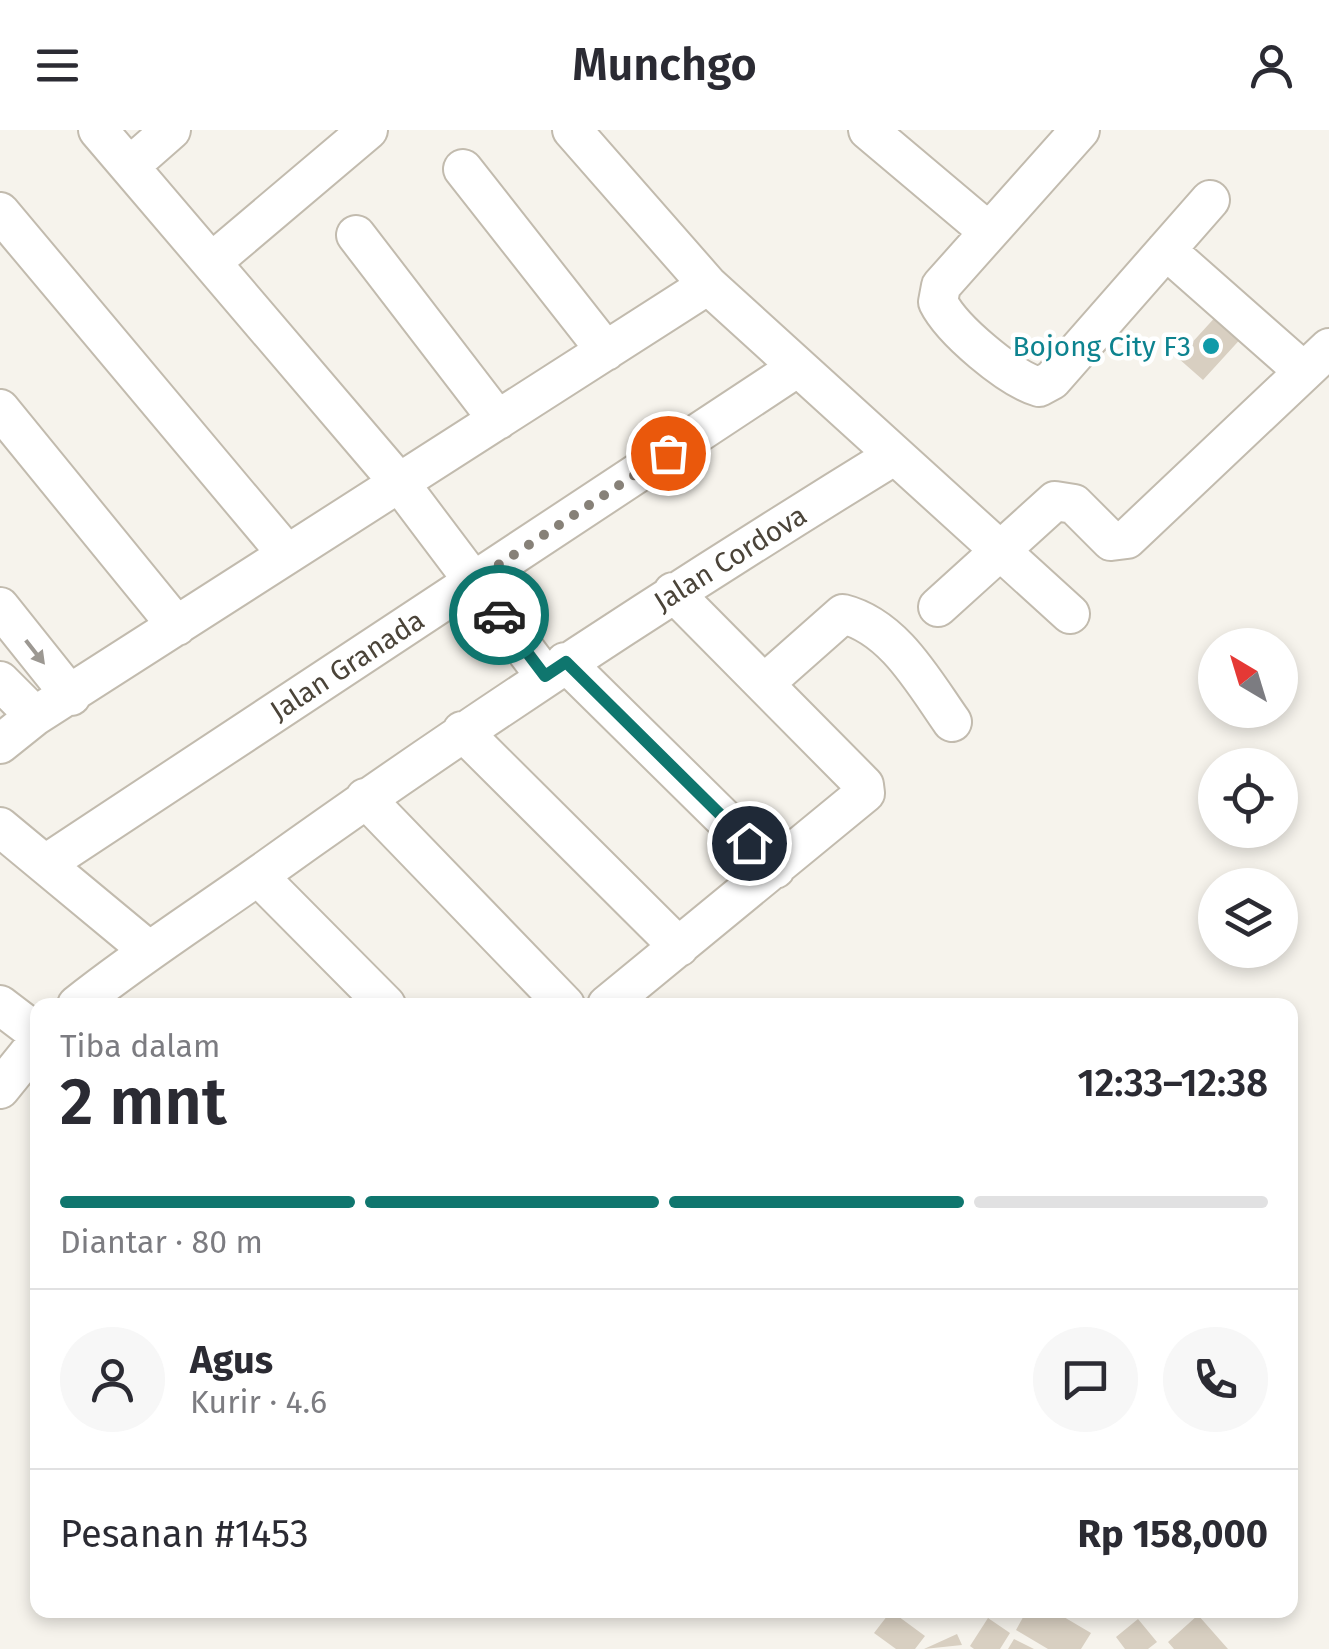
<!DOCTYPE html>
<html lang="id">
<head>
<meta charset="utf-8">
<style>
	:root { --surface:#fff; --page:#f7f7f7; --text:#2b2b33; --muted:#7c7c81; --line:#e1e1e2; --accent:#0f766e }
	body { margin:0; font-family:"Fira Sans",sans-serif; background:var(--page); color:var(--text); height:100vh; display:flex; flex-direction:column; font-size:38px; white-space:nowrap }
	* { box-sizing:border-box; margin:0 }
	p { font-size:32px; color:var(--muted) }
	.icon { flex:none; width:55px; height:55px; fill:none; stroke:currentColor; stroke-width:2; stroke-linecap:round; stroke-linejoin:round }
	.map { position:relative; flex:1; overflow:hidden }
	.details { position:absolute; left:30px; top:868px; width:1268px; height:620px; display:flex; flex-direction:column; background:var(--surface); border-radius:20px; box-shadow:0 5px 15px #0003 }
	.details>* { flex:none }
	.needle { width:65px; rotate:322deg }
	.buttons { position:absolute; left:1198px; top:498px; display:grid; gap:20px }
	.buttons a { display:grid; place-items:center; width:100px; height:100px; border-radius:50%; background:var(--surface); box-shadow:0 5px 15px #0003; font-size:50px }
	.pin { position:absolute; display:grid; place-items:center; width:85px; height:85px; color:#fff; margin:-42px; border:5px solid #fff; border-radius:50%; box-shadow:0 2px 10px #0007 }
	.courier { position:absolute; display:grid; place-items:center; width:100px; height:100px; margin:-50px; border:8px solid #0f766e; border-radius:50%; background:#fff; color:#222; box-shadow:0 2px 12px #0007 }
	.overview em { font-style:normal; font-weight:600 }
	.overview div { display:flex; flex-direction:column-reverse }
	.overview { display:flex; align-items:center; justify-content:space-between; height:170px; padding:0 30px }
	h1 { font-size:65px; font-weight:600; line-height:75px }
	.bar { display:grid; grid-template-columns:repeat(4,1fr); gap:15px 10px; align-content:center; height:120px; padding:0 30px }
	.bar i { height:12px; border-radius:8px; background:var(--line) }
	.bar .active { background:var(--accent) }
	.bar p { grid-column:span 4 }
	.line { display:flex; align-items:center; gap:25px; padding:0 30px; border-top:2px solid var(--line) }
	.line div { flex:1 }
	.round { display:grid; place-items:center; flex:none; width:105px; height:105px; border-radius:52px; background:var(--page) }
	header { display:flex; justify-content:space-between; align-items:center; height:130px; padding:0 30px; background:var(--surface); font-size:45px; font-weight:600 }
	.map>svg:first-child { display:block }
	.building { fill:#d8cfc1 }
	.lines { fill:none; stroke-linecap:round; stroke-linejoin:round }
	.minor-casing { stroke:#c2bbae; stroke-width:42 }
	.minor { stroke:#fff; stroke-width:38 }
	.oneway { fill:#9c9892 }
	.done { stroke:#878178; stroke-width:10; stroke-dasharray:0 18 }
	.route { stroke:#0f766e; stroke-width:12 }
	.culture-dot { fill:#0f9aa8; stroke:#fff; stroke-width:4 }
	.labels { text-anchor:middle; stroke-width:9; stroke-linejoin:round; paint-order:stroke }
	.culture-label { font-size:28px; fill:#0d838f; stroke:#fff; text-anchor:end }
	.street-label { font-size:28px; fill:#4b4439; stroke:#fff }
</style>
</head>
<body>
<header><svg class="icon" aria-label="menu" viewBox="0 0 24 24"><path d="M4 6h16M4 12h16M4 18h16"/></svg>Munchgo<svg class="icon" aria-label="person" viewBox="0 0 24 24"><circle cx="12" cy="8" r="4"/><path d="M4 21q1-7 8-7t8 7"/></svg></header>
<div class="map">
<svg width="1329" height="1519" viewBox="0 0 1329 1519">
	<rect width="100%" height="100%" fill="#f6f3ec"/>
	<path class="building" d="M1219 183 1245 204 1203 250 1178 228Z
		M1027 1480H1052L1091 1503 1081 1519H1048L1016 1500Z
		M891 1481 925 1506 915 1519H896L874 1503Z
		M1198 1485 1228 1519H1174L1168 1512Z
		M988 1488 1010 1503 1000 1519H974L970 1516Z
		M1138 1489 1157 1512 1148 1519H1125L1116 1507Z
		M957 1504 962 1515 924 1519Z
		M1014 1509 1034 1519H1008Z"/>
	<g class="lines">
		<g class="minor-casing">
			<path id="minor" d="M98 0 401 355 545 546
				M572 0 708 155 1070 484
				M868 0 989 102
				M1080 0 941 156 938 172C952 200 1009 248 1039 257L1052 250 1210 70
				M130 36 171 0
				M463 39 606 221
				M0 82 287 424
				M356 105 498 290
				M1166 120 1293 232
				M212 132 368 0
				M0 279 177 496
				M0 477 71 566
				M938 477 1055 371 1074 374 1111 411 1127 409 1329 218
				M565 532 775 739
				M0 551 35 586
				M765 553 843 484C894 497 923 551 952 592
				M462 601 679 817
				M0 614 35 586 708 155
				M365 668 565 875
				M0 697 147 819
				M47 733 798 237
				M258 746 386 875
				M0 875 38 904
				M77 875C137 827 200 787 262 743 468 595 679 458 895 325
				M607 875 865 663 864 655 673 462
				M0 959 38 912"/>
		</g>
		<use href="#minor" class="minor"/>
	</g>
	<defs><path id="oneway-solid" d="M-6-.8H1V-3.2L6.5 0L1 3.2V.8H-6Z" transform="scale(2.5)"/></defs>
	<use class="oneway" href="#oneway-solid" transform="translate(35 522) rotate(52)"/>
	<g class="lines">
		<path class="done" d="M499 485 474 451 668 323"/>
		<path class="route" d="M499 485 545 546 566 532 749 713"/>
	</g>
	<circle class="culture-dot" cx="1211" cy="216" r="10"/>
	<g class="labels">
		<g class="culture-label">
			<text x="1191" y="226">Bojong City F3</text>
		</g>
		<g class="street-label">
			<text transform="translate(730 428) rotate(-32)" y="10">Jalan Cordova</text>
			<text transform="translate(347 535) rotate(-33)" y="10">Jalan Granada</text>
		</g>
	</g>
</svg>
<div class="buttons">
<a><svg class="needle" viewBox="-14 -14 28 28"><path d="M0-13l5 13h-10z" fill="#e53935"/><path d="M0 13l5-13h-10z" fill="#7c7c81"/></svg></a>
<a><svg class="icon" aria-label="locate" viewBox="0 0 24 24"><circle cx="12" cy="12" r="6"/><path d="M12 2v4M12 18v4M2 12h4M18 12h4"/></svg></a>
<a><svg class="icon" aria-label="layers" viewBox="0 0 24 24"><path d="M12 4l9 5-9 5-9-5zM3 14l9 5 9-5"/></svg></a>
</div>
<div class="pin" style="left:668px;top:323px;background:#ea580c"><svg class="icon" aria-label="bag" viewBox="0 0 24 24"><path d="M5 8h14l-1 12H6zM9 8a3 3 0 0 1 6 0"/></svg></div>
<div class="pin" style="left:749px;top:713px;background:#1f2937"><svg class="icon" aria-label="home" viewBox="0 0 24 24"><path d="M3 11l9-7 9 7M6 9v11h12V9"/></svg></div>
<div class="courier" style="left:499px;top:485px"><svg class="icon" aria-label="car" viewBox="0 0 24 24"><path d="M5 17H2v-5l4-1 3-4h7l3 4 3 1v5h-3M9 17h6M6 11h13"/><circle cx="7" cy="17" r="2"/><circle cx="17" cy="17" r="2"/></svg></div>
<section class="details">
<div class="overview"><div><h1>2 mnt</h1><p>Tiba dalam</p></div><em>12:33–12:38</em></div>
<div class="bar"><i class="active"></i><i class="active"></i><i class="active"></i><i></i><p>Diantar · 80 m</p></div>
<div class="line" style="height:180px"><a class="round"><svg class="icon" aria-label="person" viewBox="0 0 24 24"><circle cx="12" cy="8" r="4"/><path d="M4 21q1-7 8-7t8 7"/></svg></a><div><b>Agus</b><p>Kurir · 4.6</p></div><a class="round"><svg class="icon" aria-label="chat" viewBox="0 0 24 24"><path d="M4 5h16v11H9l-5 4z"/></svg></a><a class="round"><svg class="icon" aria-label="phone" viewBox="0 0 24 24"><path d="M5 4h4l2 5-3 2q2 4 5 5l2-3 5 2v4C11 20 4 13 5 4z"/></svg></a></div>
<div class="line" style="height:130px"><div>Pesanan #1453</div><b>Rp 158,000</b></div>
</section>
</div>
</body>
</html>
